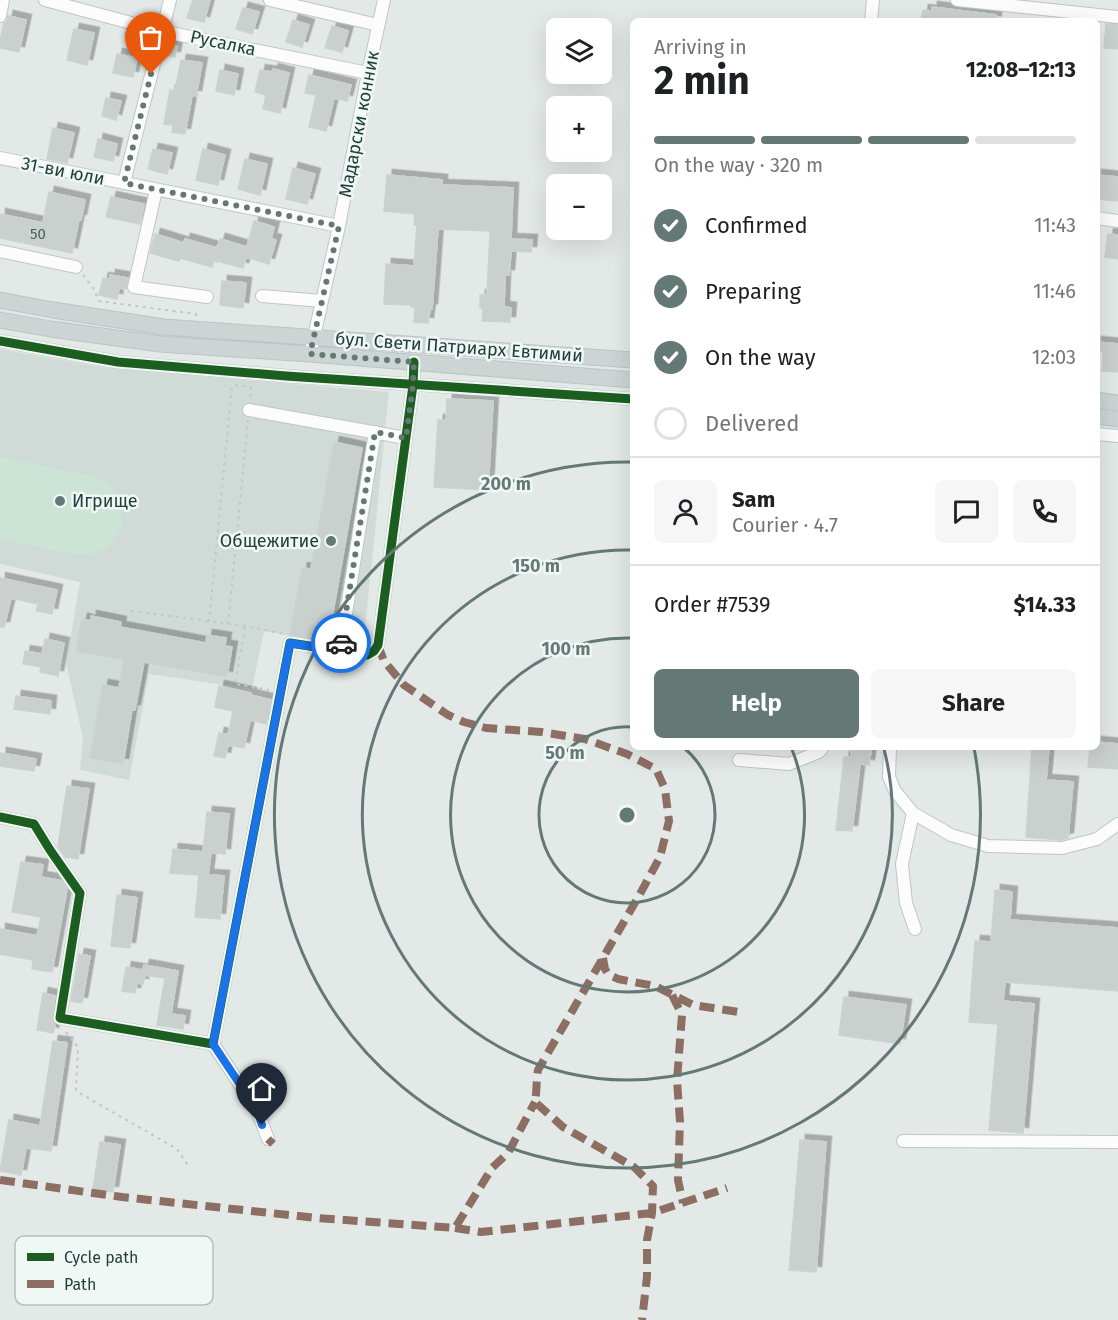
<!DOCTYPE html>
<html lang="en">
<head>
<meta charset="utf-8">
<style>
	:root { --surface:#fff; --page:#f6f6f6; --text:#202124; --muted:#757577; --line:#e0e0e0; --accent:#647976 }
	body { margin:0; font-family:"Fira Sans",sans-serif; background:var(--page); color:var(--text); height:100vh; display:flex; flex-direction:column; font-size:22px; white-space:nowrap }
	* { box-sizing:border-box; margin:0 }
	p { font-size:20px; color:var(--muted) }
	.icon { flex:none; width:33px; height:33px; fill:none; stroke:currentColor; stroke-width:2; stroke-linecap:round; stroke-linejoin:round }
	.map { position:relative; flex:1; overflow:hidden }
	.drawer { position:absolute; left:630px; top:18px; width:470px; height:732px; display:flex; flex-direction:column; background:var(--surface); border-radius:9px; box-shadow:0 6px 24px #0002 }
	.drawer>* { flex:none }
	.buttons { position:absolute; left:546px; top:18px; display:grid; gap:12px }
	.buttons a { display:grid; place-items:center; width:66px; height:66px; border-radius:9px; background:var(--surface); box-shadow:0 6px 24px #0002; font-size:30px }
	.pin { position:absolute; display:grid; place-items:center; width:51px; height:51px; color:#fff; margin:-62px -26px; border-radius:50% 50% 50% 0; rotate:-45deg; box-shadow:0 0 6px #0007 }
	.pin .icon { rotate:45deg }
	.courier { position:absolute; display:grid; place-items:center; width:60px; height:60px; margin:-30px; border:4px solid #1a73e8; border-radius:50%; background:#fff; color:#222; box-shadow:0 2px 8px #0007 }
	.overview em { font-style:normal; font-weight:700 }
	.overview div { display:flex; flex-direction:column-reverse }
	.overview { display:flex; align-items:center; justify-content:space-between; height:102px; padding:0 24px }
	h1 { font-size:39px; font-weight:700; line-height:45px }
	.bar { display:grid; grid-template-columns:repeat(4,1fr); gap:9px 6px; align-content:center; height:72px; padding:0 24px }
	.bar i { height:8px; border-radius:4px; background:var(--line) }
	.bar .current { background:var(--accent) }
	.bar p { grid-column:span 4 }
	.line { display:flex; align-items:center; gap:15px; padding:0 24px; border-top:2px solid var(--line) }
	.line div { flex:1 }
	.round { display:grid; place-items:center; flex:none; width:63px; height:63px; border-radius:9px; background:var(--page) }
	ol { padding:0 24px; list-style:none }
	li { display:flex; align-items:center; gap:18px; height:66px }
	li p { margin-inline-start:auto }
	li .icon { padding:6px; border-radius:50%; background:var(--accent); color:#fff; stroke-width:4 }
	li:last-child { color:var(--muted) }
	li i { width:33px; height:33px; border:3px solid var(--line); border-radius:50% }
	.action { display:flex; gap:12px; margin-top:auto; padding:12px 24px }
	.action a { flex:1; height:69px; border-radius:9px; background:var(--accent); color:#fff; font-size:24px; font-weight:700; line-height:69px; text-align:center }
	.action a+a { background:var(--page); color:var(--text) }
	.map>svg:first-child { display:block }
	.built { fill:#d0dbd7 }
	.green { fill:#cbe4d5 }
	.building { fill:#cad0ce; stroke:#cbd2d0; stroke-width:1.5; filter:url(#shadow) }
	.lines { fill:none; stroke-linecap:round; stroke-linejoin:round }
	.minor-casing { stroke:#c0c6c4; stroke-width:14 }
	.major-casing { stroke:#bbc5c3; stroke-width:17 }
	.path { stroke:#c0c9c8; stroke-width:2; stroke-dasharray:3 4.5; stroke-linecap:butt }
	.minor { stroke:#fbfcfb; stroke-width:12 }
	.major { stroke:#cdd5d4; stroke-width:15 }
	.quiet { stroke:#8d6e63; stroke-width:8; stroke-dasharray:15 8; stroke-linecap:butt }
	.cycleway-casing { stroke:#f0f8f5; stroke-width:13 }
	.cycleway { stroke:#1b5e20; stroke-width:9 }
	.done { stroke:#647976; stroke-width:6; stroke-dasharray:0 10.8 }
	.route { stroke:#1a73e8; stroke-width:8 }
	.ring { fill:none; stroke:#647976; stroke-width:3 }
	.poi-dot { fill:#647976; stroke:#f0f8f5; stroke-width:2 }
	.labels { text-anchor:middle; stroke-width:5; stroke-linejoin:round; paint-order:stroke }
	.number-label { font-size:15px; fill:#4a625f }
	.street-label { font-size:18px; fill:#1f3d39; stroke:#f0f8f5 }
	.poi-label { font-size:18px; fill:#1f3d39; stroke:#f0f8f5; text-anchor:start }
	.key { fill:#f0f8f5; stroke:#b1c0bd; stroke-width:1.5 }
	.key-label { font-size:16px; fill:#1f3d39 }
	.centre { fill:#647976; stroke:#f0f8f5; stroke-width:3 }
	.ring-label { font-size:18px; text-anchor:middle; font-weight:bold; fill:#647976; stroke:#f0f8f5; stroke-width:5; stroke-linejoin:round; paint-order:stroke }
</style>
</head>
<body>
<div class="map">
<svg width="1118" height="1320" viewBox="0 0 1118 1320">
	<defs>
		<filter id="shadow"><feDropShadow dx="5.5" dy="-5.5" stdDeviation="0" flood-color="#0004"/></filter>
	</defs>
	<rect width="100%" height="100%" fill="#e3e9e7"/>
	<path class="built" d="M0 349 107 368 389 392 363 649 264 631 252 689 149 674 129 780 80 770 83 738 66 663 80 582 0 564Z"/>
	<path class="green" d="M0 457 92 476 108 483 117 494 121 508 122 524 114 539 104 549 90 555 73 554 0 539Z"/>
	<path class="building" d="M193 0H210L204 22 187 18Z
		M932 7 996 15V21H921L923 10 932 11Z
		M243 8 259 12 252 34 236 29Z
		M8 16 26 20 19 52 0 48V40L4 23 7 21Z
		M293 20 309 25 302 47 286 42Z
		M1106 24 1118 25V49L1104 48Z
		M332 26 348 31 342 52 325 48Z
		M74 29 94 33 87 65 67 60Z
		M168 44 177 46 175 57 165 55Z
		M117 54 137 58 133 77 113 73Z
		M181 60 202 63 196 96 192 95 185 134 172 132 173 125 164 124 170 90 175 91Z
		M273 69 289 73 280 113 263 109 266 95 255 92 260 70 272 72Z
		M220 70 238 74 234 95 216 91Z
		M309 75 351 85 347 101 334 98 326 131 309 127 316 95 305 93Z
		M106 98 121 101 116 120 102 116Z
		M53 128 74 133 67 163 47 159Z
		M98 139 117 144 113 161 94 157Z
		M153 149 172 153 167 174 148 169Z
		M203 149 225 155 218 185 196 180Z
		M245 159 267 164 260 195 238 189Z
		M293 168 315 174 307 204 286 199Z
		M387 175 442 180V185L513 188 511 239 532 240 531 252 511 251 509 275H505L504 307 511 308 510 322 482 321 483 308H480V295H487L490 231 438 229 432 309H430L428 323 414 322 415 307H411V305L384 304 386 264 414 266 417 225H414L415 214 384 211Z
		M1096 175 1118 177V201L1096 199Z
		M49 192 85 200 81 220 79 219 72 253 0 238V214L43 223Z
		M111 197 144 204 140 224 106 217Z
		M254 221 274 227 271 239 276 240 269 264 246 257 243 268 214 260 212 267 180 258 179 261 150 253 155 234 184 243 185 239 217 248 220 239 247 247Z
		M1108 234 1118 235V259L1105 257Z
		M110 275 128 278 126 289 119 288 117 299 99 295 103 278 110 279Z
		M222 281 246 283 243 308 220 305Z
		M1096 342 1118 344V372L1102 371 1103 352H1096Z
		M447 399 493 401 488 490 434 487 438 420H446Z
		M334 442 362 448 329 635 325 634 324 640 290 635 302 568 311 569Z
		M0 578 57 590 52 614 36 611 38 604 11 598 4 627H0Z
		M91 616 121 622 120 627 206 643 207 635 226 638 225 646 232 647 227 677 144 662 135 710H132L123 764 90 758 103 685 119 688 124 660 76 651 82 619 91 621Z
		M45 639 64 643 58 676 40 672 41 667 23 664 25 651 42 654Z
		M219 686 251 693V695L271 700 266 724 250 720 244 748 228 745 225 758 214 756 219 733 228 735 233 711 215 707Z
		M16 696 51 701 50 714 14 709Z
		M1096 742 1118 744V769L1088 767 1090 747H1096Z
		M1032 747H1049L1046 780 1073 782 1068 838 1061 840 1026 837Z
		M852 748 871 750 869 765 860 764 852 831 836 830 844 757H851Z
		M1 753 36 759 34 771 0 766Z
		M67 786 89 789 78 859 65 857 58 846Z
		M207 812 229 814 225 854 211 853 208 875 224 876 220 919 195 917 199 875 170 873 173 849 203 852Z
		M21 862 43 865 41 877 62 881 67 889 52 972 32 969 33 960 0 954V929L37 936 41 917 12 912Z
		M995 890 1012 892 1010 920 1118 928V991L1005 982 1003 1001 1034 1004 1023 1133 989 1130 998 1024 969 1022 975 941 991 942Z
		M117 895 137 898 130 948 111 946Z
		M79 954 90 956 82 1003 71 1001Z
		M144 965 178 971 171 1014 185 1016 183 1029 157 1025 165 978 145 975 143 984 137 983 135 993 122 991 126 967 143 970Z
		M43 993 55 996 52 1017 53 1021 55 1025 53 1033 37 1030Z
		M844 997 906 1005 900 1044 839 1035Z
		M53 1041 67 1043 51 1151 26 1148 21 1175 0 1171 9 1120 40 1126Z
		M800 1140 826 1142 816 1272 789 1270Z
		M100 1142 120 1145 113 1192 93 1189Z"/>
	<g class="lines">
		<g class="minor-casing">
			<path id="minor" d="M45 0 161 31 368 73
				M270 0 378 25
				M957 0 1118 17
				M0 16 3 0
				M871 21 873 0
				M0 158 339 226
				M124 183 170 0
				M156 190 134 287 207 297
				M1096 218 1118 221
				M0 251 76 267
				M262 296 322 301
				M0 341 118 362 286 376 633 399
				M310 354 339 226 368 73 384 0
				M249 410 406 438
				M1096 434 1118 436
				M340 651 375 432
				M890 747 889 777 895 791 913 813 951 835 988 846 1062 848 1097 839 1118 824
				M739 760 789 764 819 752 823 747
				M913 813 902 864 906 903 915 929
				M0 817 34 824 50 850 80 893 60 1018 213 1044 290 643 367 655 374 651 378 645 413 385 414 362
				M213 1044 257 1110 268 1139
				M903 1141 1118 1142"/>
		</g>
		<g class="major-casing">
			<path id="major" d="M0 300 53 310 164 327 633 360
				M0 320 51 329 160 344 310 354 633 380
				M1096 400 1118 403
				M1096 416 1118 419"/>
		</g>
		<path class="path" d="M83 275 93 288 99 301 196 314V317
			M131 611 245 626 284 634
			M209 622 232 386 241 385 251 388 250 400
			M228 624 248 420
			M245 627 235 684 269 690
			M66 1032 78 1047 76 1091 177 1149 188 1165"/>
		<use href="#minor" class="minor"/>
		<use href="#major" class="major"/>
		<path class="quiet" d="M378 645 384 661 404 685 448 715 464 722 486 728 541 732 585 739 627 754 656 769 665 789 669 821 660 857 640 894 538 1070C536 1081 537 1091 535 1102L563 1127 634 1167 653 1186 652 1213 647 1240V1277L642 1320
			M603 958 605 969 608 974 618 979 655 986 693 1005 739 1012
			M672 995 682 1015 677 1080 680 1122 678 1180 683 1203
			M268 1139 273 1144
			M0 1180 122 1197 317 1218 455 1228 492 1168 508 1153 535 1102
			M455 1228 481 1232 652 1213 727 1188"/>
		<g class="cycleway-casing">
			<path id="cycleway" d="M0 341 118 362 286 376 633 399
				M0 817 34 824 50 850 80 893 60 1018 213 1044 290 643 367 655 374 651 378 645 413 385 414 362"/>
		</g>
		<use href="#cycleway" class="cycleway"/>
	</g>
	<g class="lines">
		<path class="done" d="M151 74 124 183 339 226 310 354 414 362 413 385 406 438 375 432 341 643"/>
		<path class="route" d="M262 1125 257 1110 213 1044 290 643 340 651 341 643"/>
	</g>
	<g class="ring">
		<path d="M683 747A88 88 0 1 1 632 727"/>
		<path d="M791 747A177 177 0 1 1 632 638"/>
		<path d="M884 749A265 265 0 1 1 632 550"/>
		<path d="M974 748A353 353 0 1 1 630 462"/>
	</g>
	<g class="poi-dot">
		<circle cx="60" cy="501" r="6"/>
		<circle cx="331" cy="541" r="6"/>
	</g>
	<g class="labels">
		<g class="number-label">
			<text x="38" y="239">50</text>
		</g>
		<g class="street-label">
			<text transform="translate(223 43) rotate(12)" y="6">Русалка</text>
			<text transform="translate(359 124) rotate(-79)" y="6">Мадарски конник</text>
			<text transform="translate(63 171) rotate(11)" y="6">31-ви юли</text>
			<text transform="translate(459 347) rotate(4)" y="6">бул. Свети Патриарх Евтимий</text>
		</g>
		<g class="poi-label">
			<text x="72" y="507">Игрище</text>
			<text x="319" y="547" text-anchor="end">Общежитие</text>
		</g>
	</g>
	<rect x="15" y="1236" width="198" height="69" rx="9" class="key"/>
	<rect x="27" y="1253" width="27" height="8" fill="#1b5e20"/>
	<rect x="27" y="1280" width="27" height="8" fill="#8d6e63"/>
	<g class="key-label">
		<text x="64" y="1263">Cycle path</text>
		<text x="64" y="1290">Path</text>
	</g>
	<circle cx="627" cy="815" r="9" class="centre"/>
	<g class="ring-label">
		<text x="506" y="490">200 m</text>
		<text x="536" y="572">150 m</text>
		<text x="566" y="655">100 m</text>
		<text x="565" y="759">50 m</text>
	</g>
</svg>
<div class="buttons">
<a><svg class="icon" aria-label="layers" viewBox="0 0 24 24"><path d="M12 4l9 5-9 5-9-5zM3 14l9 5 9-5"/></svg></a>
<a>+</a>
<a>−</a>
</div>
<div class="pin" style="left:151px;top:74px;background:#ea580c"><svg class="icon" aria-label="bag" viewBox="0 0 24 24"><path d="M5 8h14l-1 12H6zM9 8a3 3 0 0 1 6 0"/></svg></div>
<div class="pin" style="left:262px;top:1125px;background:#1f2937"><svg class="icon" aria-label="home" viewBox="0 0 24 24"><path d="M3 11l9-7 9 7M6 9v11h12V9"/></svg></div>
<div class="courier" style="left:341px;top:643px"><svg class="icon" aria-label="car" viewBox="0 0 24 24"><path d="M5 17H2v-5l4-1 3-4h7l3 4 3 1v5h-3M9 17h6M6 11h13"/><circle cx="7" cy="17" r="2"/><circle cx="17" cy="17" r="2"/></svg></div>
<section class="drawer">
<div class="overview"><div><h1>2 min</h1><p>Arriving in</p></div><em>12:08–12:13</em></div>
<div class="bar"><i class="current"></i><i class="current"></i><i class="current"></i><i></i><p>On the way · 320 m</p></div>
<ol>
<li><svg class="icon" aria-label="check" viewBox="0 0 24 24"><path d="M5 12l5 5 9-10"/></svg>Confirmed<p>11:43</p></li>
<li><svg class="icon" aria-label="check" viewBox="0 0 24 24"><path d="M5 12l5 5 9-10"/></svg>Preparing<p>11:46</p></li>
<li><svg class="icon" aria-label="check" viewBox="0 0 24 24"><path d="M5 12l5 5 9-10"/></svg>On the way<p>12:03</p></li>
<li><i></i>Delivered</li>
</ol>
<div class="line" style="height:108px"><a class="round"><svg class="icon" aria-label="person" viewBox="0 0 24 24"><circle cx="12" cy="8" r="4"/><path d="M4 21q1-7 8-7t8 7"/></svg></a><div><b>Sam</b><p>Courier · 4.7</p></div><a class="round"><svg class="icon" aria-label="chat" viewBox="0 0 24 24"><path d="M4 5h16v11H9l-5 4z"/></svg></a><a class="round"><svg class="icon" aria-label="phone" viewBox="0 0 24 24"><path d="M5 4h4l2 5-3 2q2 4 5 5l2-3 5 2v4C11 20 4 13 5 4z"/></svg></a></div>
<div class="line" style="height:78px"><div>Order #7539</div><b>$14.33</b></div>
<div class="action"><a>Help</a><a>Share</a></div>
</section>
</div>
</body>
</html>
